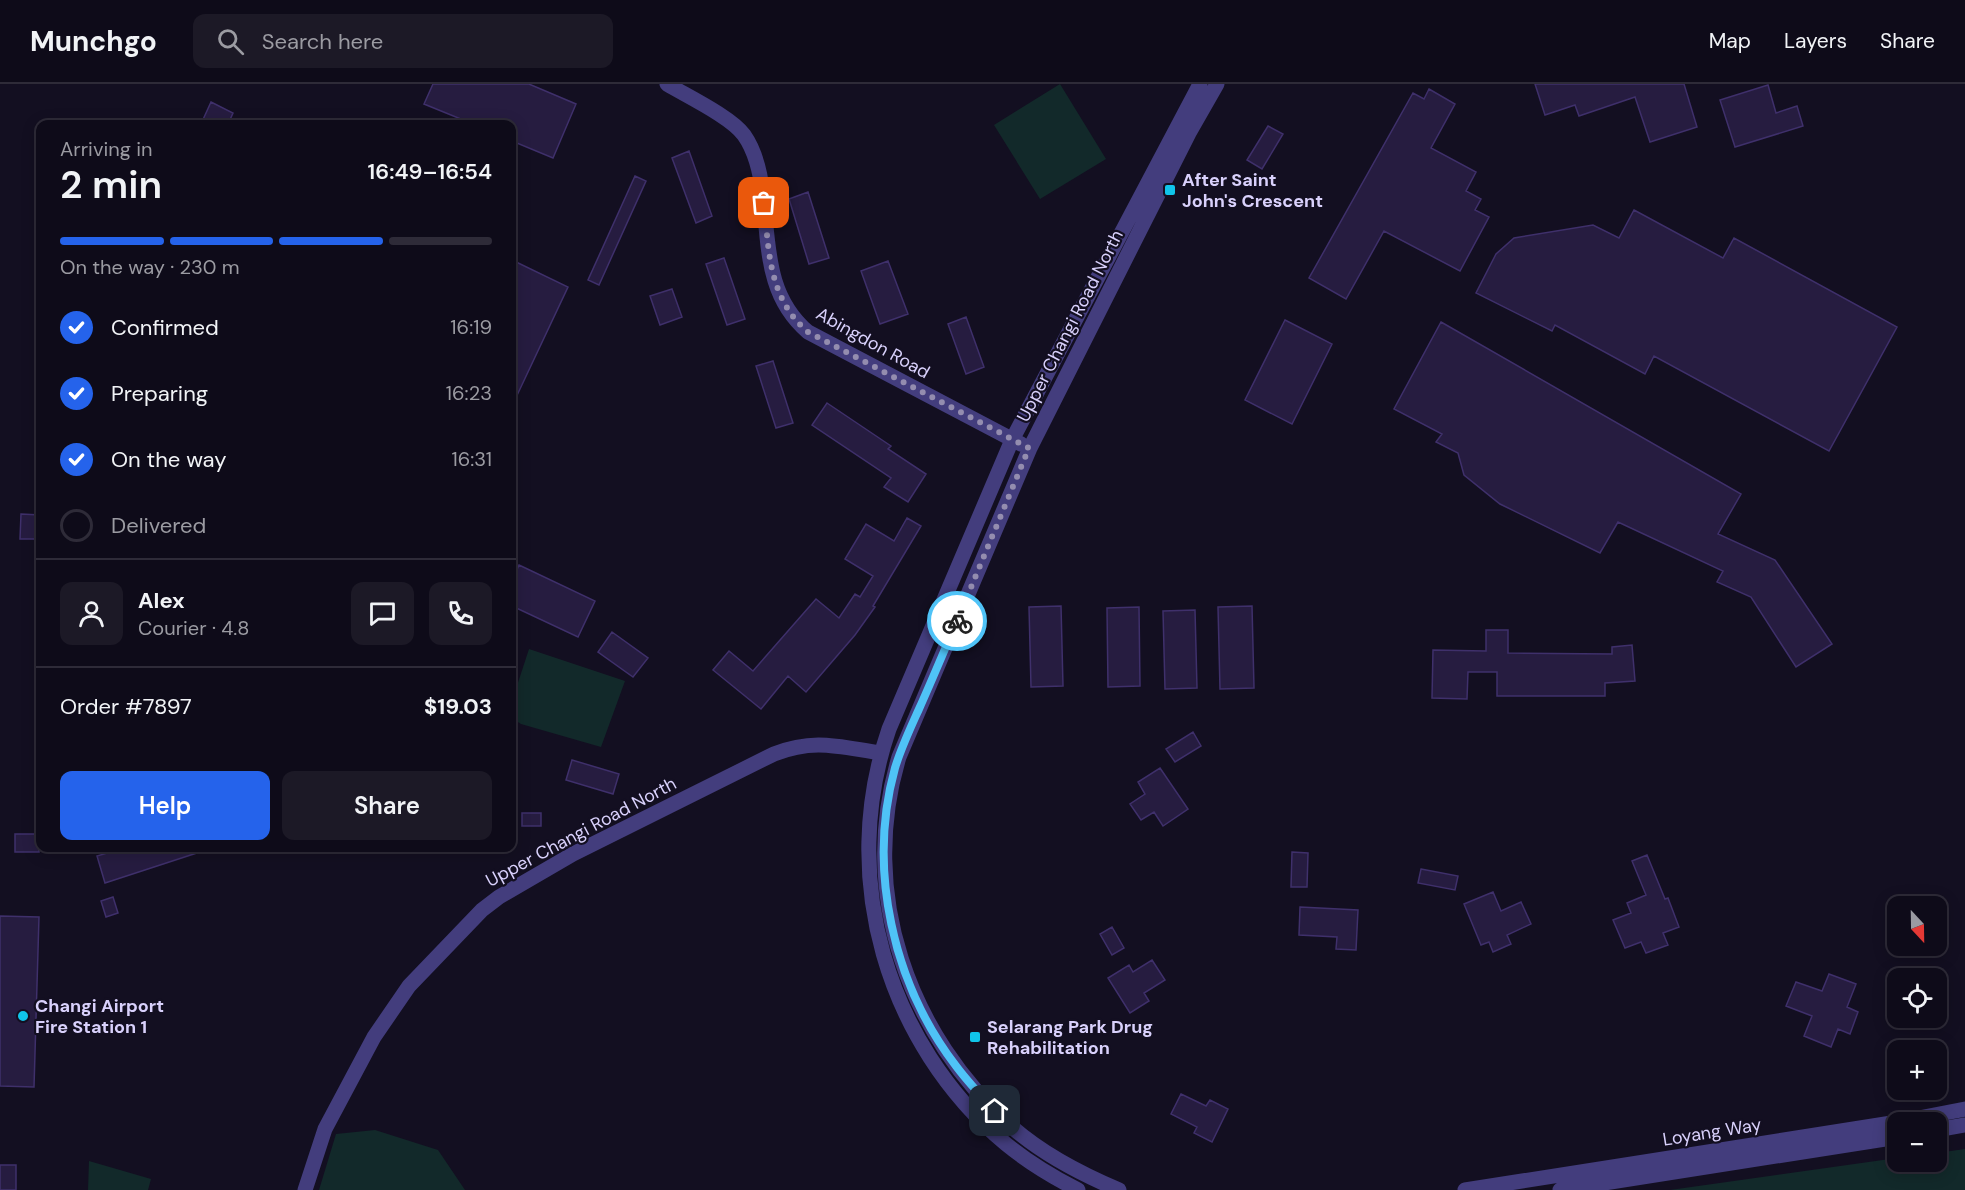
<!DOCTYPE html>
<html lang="en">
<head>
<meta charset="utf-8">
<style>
	:root { --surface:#0e0b19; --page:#1c1926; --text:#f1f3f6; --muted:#9b9ba2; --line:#2e2b38; --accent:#2563eb }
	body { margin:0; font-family:"DM Sans",sans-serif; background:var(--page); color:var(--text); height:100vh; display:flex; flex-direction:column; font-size:22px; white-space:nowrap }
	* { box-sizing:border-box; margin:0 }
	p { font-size:20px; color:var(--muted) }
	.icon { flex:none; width:33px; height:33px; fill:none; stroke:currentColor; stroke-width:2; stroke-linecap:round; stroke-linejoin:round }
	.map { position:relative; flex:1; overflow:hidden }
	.side { position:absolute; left:36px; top:36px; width:480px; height:732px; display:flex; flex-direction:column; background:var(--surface); border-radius:12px; box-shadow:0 3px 15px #0003,0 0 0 2px var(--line) }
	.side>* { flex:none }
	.needle { width:39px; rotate:158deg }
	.fabs { position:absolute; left:1887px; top:812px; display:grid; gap:12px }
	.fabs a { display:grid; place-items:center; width:60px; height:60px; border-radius:12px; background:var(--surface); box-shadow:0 3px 15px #0003,0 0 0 2px var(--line); font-size:30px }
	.pin { position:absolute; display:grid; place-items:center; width:51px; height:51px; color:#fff; margin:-26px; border-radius:12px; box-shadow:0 3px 9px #0006 }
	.courier { position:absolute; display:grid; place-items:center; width:60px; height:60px; margin:-30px; border:4px solid #4fc3f7; border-radius:50%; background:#fff; color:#222; box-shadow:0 2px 8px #0007 }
	.overview em { font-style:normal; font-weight:600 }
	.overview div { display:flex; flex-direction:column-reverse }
	.overview { display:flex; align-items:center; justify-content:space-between; height:102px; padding:0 24px }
	h1 { font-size:39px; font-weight:600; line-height:45px }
	.bar { display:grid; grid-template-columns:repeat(4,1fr); gap:9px 6px; align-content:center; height:72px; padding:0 24px }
	.bar i { height:8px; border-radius:4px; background:var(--line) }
	.bar .active { background:var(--accent) }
	.bar p { grid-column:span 4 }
	.line { display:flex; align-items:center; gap:15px; padding:0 24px; border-top:2px solid var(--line) }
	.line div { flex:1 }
	.round { display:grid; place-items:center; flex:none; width:63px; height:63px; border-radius:12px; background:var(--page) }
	ol { padding:0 24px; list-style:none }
	li { display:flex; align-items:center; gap:18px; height:66px }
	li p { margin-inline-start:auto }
	li .icon { padding:6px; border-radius:50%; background:var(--accent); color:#fff; stroke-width:4 }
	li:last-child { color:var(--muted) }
	li i { width:33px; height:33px; border:3px solid var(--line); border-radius:50% }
	.cta { display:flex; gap:12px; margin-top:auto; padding:12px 24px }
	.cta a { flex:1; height:69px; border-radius:12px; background:var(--accent); color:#fff; font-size:24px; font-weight:600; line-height:69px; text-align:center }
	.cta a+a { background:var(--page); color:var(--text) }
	header { display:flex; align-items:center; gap:36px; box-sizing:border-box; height:84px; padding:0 30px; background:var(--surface); border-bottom:2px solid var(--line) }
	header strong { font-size:28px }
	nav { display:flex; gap:33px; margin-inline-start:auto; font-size:21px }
	.search { width:420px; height:54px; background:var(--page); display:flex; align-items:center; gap:15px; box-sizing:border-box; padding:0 21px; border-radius:12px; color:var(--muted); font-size:22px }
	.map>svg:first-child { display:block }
	.green { fill:#12292a }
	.building { fill:#261c40; stroke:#3f306b; stroke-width:1.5 }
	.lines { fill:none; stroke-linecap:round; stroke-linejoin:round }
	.minor { stroke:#433d7d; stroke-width:15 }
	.done { stroke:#948daf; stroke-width:6; stroke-dasharray:0 10.8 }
	.route { stroke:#4fc3f7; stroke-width:8 }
	.poi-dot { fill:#10c5ea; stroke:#130f21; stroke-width:2 }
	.labels { text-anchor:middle; stroke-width:4.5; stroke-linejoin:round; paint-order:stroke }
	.poi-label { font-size:18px; font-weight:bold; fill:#d9d1fc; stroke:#130f21; text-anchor:start }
	.street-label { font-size:18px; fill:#d9d1fc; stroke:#130f21 }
</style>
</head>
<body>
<header>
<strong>Munchgo</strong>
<div class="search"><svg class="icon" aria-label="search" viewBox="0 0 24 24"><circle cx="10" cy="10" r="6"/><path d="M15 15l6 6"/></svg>Search here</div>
<nav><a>Map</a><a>Layers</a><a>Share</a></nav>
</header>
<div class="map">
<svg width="1965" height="1106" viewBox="0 0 1965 1106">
	<rect width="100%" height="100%" fill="#130f21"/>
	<path class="green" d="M1060 0 1106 75 1040 115 994 41Z
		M529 565 625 597 601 663 521 640 512 634V617Z
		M375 1046 438 1066 465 1106H319L336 1050Z
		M1965 1065V1106H1670L1897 1074 1898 1077H1936L1937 1069Z
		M89 1077 151 1095 148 1106H88Z"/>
	<path class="building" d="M433 0H529L576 20 553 74 512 57V40H473L424 20Z
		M1535 0H1684L1697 43 1650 58 1635 13 1579 32 1575 21 1545 31Z
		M1768 1 1776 29 1797 22 1803 42 1735 63 1720 16Z
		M1429 5 1455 20 1431 64 1476 88 1466 107 1481 115 1475 126 1489 133 1460 187 1384 147 1346 215 1309 194 1413 9 1424 15Z
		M211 18 233 29 228 40H201Z
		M1268 42 1283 50 1262 85 1247 76Z
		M689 67 712 132 696 139 672 74Z
		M635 92 646 97 599 201 588 196Z
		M808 108 829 174 809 180 789 115Z
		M1634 126 1723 174 1734 154 1897 243 1829 367 1654 272 1645 290 1555 241 1552 247 1476 209 1496 170 1514 154 1593 141 1619 154Z
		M724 174 745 235 727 241 706 180Z
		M512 176 568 203 512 322Z
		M888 177 908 230 880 240 861 187Z
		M672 205 682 233 660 241 650 212Z
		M966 233 984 283 966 290 948 240Z
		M1285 236 1332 260 1292 340 1245 316Z
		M1441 238 1741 410 1718 450 1775 476 1832 560 1796 583 1751 513 1717 498 1723 487 1618 438 1600 469 1500 420 1464 391 1458 369 1436 358 1442 350 1394 325Z
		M773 277 793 339 776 344 756 282Z
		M827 319 891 362 888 365 926 390 908 418 884 403 891 394 812 341Z
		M21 430 40 431V455H20Z
		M907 434 921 442 873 522 875 523 855 551 806 608 788 592 761 625 713 586 729 567 753 587 816 515 839 534 855 510 860 513 873 492 845 475 866 440 894 457Z
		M519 481 595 517 578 553 512 522V497Z
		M1061 522 1063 602 1031 603 1029 523Z
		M1252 522 1254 604 1220 605 1218 523Z
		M1139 523 1140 602 1108 603 1107 524Z
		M1195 526 1197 604 1165 605 1163 527Z
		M1486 546H1508V569L1612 570V563L1632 561 1635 597 1605 599V612H1497V588H1468L1467 615 1432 614 1433 566 1486 567Z
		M612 548 648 574 633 593 598 568Z
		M1193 648 1201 662 1175 678 1166 665Z
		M572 676 619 690 613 710 566 696Z
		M1160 684 1188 725 1163 742 1154 728 1141 736 1130 720 1145 710 1138 698Z
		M522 729H541V742H522Z
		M15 750H39V768H15Z
		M124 764H205L206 766 105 799 97 772Z
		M1292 768 1308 769 1307 803H1291Z
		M1647 771 1665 815 1668 814 1679 843 1663 849 1668 861 1646 869 1641 858 1625 864 1613 836 1631 829 1627 819 1646 811 1632 777Z
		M1421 785 1458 792 1455 806 1418 799Z
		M1493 808 1501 827 1521 818 1531 840 1507 851 1511 860 1493 868 1489 858 1481 861 1464 820Z
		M113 813 118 829 106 833 101 817Z
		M1300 823 1358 826 1356 866 1336 865 1337 853 1299 851Z
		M0 832 39 833 34 1003 0 1002Z
		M1112 843 1124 864 1112 871 1100 850Z
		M1152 876 1165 896 1144 909 1149 917 1130 929 1108 894 1129 881 1133 888Z
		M1829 890 1856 900 1847 923 1858 928 1850 950 1838 945 1831 963 1804 952 1812 932 1786 922 1796 898 1822 907Z
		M1181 1010 1206 1022 1210 1016 1228 1025 1212 1058 1194 1049 1197 1043 1171 1030Z
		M0 1081H16V1106H0Z"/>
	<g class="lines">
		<path class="minor" d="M667 0C687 12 731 33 744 51 756 68 761 92 763 112 769 163 766 212 808 248L1021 360
			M1936 1046 1965 1041
			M305 1106 325 1045 374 953 409 902 482 826 499 813 573 770 774 670C815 654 839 663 881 669
			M1078 1106C1053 1093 1028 1078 1006 1060 886 959 838 793 889 645L1012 356 1200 0
			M1119 1106C1081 1090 1044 1071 1013 1044 908 951 858 809 899 673L1030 364 1189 49 1217 0
			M1465 1106 1898 1038 1965 1025
			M1560 1106 1898 1053"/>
	</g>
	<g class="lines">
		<path class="done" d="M764 119C769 167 768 214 808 248L1029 364 957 537"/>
		<path class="route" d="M957 537C944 567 932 596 919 625 910 645 901 664 895 684 867 785 893 900 956 982 968 998 981 1012 995 1027"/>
	</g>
	<g class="poi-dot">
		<rect x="1164" y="100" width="12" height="12" rx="3"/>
		<circle cx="23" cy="932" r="6"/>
		<rect x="969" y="947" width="12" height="12" rx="3"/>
	</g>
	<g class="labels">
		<g class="poi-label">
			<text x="1182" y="102">After Saint<tspan x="1182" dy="21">John's Crescent</tspan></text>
			<text x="35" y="928">Changi Airport<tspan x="35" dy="21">Fire Station 1</tspan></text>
			<text x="987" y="949">Selarang Park Drug<tspan x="987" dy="21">Rehabilitation</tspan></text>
		</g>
		<g class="street-label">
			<text transform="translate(1070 242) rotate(-63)" y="6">Upper Changi Road North</text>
			<text transform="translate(873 259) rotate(29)" y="6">Abingdon Road</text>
			<text transform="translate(581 748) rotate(-28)" y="6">Upper Changi Road North</text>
			<text transform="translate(1712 1048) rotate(-9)" y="6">Loyang Way</text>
		</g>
	</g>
</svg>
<div class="fabs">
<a><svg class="needle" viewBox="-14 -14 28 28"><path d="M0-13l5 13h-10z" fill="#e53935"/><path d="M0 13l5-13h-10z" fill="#9b9ba2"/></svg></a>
<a><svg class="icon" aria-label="locate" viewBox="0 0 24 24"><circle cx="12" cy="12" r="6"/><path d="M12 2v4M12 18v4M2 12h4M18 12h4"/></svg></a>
<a>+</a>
<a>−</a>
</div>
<div class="pin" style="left:764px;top:119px;background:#ea580c"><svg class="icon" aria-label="bag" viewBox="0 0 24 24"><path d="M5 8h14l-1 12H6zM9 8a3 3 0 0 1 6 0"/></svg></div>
<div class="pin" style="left:995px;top:1027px;background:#1f2937"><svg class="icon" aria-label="home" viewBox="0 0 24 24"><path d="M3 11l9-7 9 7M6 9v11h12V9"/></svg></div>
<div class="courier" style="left:957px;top:537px"><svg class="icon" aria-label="bike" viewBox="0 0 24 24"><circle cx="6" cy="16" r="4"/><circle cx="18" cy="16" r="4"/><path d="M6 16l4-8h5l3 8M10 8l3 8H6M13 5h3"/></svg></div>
<section class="side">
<div class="overview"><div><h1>2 min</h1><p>Arriving in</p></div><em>16:49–16:54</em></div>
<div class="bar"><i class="active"></i><i class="active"></i><i class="active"></i><i></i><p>On the way · 230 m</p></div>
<ol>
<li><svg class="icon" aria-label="check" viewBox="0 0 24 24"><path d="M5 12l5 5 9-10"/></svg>Confirmed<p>16:19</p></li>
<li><svg class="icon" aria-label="check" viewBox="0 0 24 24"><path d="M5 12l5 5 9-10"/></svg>Preparing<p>16:23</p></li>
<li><svg class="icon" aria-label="check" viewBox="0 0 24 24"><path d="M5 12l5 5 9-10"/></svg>On the way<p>16:31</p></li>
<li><i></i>Delivered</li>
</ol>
<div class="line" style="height:108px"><a class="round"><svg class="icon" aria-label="person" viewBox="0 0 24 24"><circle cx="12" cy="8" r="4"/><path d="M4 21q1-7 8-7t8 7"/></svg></a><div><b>Alex</b><p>Courier · 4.8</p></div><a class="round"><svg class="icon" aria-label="chat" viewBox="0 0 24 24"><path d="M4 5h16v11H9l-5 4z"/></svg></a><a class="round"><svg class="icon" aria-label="phone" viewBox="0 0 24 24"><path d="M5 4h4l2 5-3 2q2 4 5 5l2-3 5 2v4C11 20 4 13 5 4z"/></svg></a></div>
<div class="line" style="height:78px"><div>Order #7897</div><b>$19.03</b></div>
<div class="cta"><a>Help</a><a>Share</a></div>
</section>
</div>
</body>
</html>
